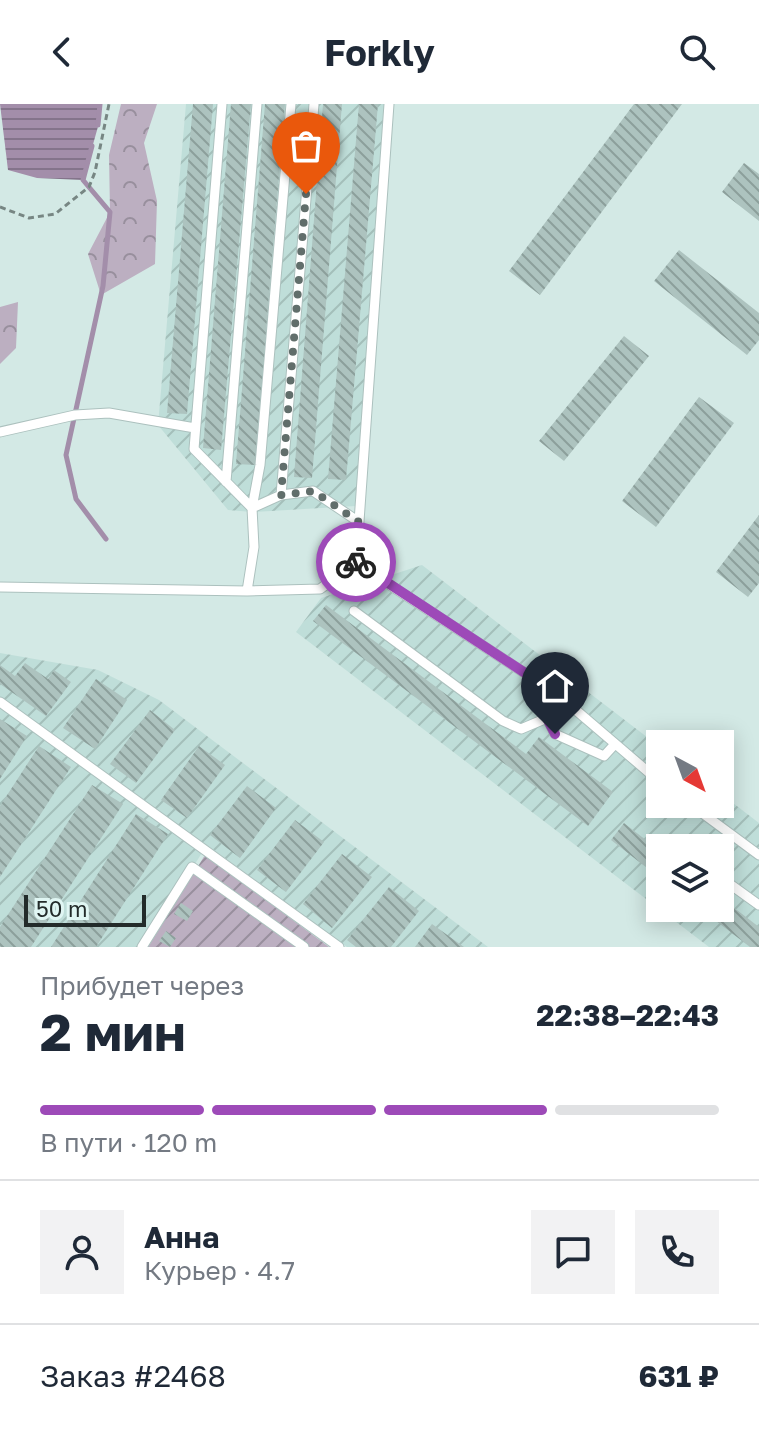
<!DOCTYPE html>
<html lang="ru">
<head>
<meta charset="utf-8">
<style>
	:root { --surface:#fff; --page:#f2f2f3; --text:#1f2937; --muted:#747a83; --line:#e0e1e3; --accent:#9d4ab8 }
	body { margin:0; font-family:"Golos Text",sans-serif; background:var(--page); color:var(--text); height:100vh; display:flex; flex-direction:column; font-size:30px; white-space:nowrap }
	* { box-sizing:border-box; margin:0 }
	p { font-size:26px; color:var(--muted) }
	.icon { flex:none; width:44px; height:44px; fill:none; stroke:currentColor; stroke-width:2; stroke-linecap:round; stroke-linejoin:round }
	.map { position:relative; height:843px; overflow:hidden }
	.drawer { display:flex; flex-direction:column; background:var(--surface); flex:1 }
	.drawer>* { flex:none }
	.needle { width:52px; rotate:139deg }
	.buttons { position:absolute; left:646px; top:626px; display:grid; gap:16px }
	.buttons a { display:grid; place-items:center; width:88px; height:88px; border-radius:0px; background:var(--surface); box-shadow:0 4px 20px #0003; font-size:40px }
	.scale { position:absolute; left:24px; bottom:20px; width:122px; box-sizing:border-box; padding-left:8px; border:4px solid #232b2a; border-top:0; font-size:22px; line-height:28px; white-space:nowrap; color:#232b2a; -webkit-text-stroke:6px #e0f6f3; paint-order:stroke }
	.pin { position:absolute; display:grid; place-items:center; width:68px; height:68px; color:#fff; margin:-82px -34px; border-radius:50% 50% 50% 0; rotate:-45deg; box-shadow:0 0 8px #0007 }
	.pin .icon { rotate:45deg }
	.courier { position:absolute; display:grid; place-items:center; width:80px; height:80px; margin:-40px; border:6px solid #9d4ab8; border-radius:50%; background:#fff; color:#222; box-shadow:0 2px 10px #0007 }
	.head em { font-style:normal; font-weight:700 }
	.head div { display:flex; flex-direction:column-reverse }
	.head { display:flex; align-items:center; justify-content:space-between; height:136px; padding:0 40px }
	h1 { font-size:52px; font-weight:700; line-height:60px }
	.bar { display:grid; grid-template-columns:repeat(4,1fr); gap:12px 8px; align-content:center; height:96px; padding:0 40px }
	.bar i { height:10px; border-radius:6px; background:var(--line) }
	.bar .current { background:var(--accent) }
	.bar p { grid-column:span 4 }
	.line { display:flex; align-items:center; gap:20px; padding:0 40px; border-top:2px solid var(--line) }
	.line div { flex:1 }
	.round { display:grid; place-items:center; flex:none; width:84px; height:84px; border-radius:0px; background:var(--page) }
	header { display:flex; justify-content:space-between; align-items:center; height:104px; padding:0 40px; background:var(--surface); font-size:36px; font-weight:700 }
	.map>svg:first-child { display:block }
	.industrial { fill:url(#industrial-furrows); fill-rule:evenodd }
	.forest { fill:url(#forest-crowns) }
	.garden { fill:url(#garden-furrows) }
	.water { fill:url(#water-rules) }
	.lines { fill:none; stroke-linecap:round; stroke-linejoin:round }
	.stream { stroke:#a38eaa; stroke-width:5 }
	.building { fill:url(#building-back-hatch) }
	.lane-casing { stroke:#acc1be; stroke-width:11 }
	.path { stroke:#778683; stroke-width:3; stroke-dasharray:6 4; stroke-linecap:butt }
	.lane { stroke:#fff; stroke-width:9 }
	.done { stroke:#616e6b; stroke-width:8; stroke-dasharray:0 14.4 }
	.route { stroke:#9d4ab8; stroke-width:10 }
</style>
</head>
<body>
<header><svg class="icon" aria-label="back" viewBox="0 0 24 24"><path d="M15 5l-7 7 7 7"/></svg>Forkly<svg class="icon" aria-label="search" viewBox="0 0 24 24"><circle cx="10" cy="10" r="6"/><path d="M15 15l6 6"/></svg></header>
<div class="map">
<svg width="759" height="843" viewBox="0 0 759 843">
	<defs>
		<pattern id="industrial-furrows" width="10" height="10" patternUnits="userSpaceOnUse" patternTransform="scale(2)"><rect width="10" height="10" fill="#bfded9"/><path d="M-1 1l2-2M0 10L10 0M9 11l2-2" fill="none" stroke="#a4bfba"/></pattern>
		<pattern id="forest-crowns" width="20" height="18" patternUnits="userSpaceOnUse" patternTransform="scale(2)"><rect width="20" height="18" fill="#bcafc1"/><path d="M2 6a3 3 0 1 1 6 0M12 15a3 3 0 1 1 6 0" fill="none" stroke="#988f9d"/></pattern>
		<pattern id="garden-furrows" width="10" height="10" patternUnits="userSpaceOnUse" patternTransform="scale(2)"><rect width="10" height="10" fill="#bcafc1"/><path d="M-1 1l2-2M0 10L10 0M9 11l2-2" fill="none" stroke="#988f9d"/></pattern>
		<pattern id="water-rules" width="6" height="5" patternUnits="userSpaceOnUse" patternTransform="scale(2)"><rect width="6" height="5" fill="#a38eaa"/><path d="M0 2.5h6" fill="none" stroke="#84748b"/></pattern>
		<pattern id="building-back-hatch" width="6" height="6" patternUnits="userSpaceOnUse" patternTransform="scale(2)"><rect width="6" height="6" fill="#adc3bf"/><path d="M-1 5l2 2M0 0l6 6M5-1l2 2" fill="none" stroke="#8c9f9b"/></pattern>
	</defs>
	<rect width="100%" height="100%" fill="#d3e9e5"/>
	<path class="industrial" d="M186 0H388L356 402 252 408 228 406 158 321Z
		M422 461 660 643V700H720V689L759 719V843H709L296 528 321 494ZM660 744H720V804H660Z
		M0 549 98 566 159 596 488 843H347L207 741 142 843H0Z"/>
	<path class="forest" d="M121 0H157L144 39 157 97 155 160 101 191 88 150 110 108 109 51Z
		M18 198 16 244 0 260V203Z"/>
	<path class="garden" d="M205 751 329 843H148Z"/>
	<path class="water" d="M0 0H100L99 19 83 76 37 74 8 66Z"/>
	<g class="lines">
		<path class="stream" d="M98 21 100 0
			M92 42 83 76 110 108 103 182 66 351 76 395 106 435"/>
	</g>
	<path class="building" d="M193 0H213L187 310 167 309Z
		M231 0H251L221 346 203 344Z
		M265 0H285L255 361 236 360Z
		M323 0H342L312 374 294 373Z
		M359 0H378L346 376 328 375Z
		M634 0H682L540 191 509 167Z
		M744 59 759 70V117L722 88Z
		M679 146 759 209V236L747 251 654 177Z
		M624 232 649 252 564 357 539 337Z
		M699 293 734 319 656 423 622 397Z
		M759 411V479L748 493 716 468Z
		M326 501 526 650 539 633 613 688 588 722 313 517Z
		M25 559 48 575 54 566 71 578 46 612 0 580V561L15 572Z
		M96 575 127 596 95 645 63 624Z
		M150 606 175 626 136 679 110 660Z
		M0 615 27 632 0 675Z
		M39 642 71 663 0 773V702Z
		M199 642 225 661 187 714 161 696Z
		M92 681 123 700 31 843H0V823Z
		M247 682 276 704 240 754 210 731Z
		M136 710 168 730 96 843H51Z
		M295 716 324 738 286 788 257 766Z
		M624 719 660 747V774L611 736Z
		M342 750 372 773 332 824 303 800Z
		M389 783 419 807 391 843H356L347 836Z
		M720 793 759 823V843H750L699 804H720Z
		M181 799 193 807 187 817 174 810Z
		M432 820 464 843H415Z
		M166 827 176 834 170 843 159 837Z"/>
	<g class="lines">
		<g class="lane-casing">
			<path id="lane" d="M222 0 194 345 252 404 281 391 313 387 359 418
				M0 328 75 311 109 309 195 324
				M226 378 257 0
				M281 391 314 0
				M356 459 389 0
				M0 483 247 487 320 485 356 459 557 590 660 678
				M247 487 254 443 252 404 260 361 291 0
				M354 507 503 617 521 625 547 614
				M557 590 547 614 555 630 604 652 615 640
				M0 598 339 843
				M690 700 759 751
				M720 773 759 801
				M142 843 192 763 304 843"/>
		</g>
		<path class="path" d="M0 103 29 114 55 110 89 83 95 68 109 0"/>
		<use href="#lane" class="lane"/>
	</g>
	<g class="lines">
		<path class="done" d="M306 90 281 391 313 387 359 418 356 458"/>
		<path class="route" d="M356 458 557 590 547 614 555 630"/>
	</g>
</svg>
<div class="buttons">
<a><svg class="needle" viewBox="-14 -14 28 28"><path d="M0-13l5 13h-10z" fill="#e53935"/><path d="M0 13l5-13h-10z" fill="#747a83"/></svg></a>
<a><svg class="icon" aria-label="layers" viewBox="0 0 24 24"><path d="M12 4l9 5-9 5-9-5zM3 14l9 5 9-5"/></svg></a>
</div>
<div class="scale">50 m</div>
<div class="pin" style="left:306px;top:90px;background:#ea580c"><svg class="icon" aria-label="bag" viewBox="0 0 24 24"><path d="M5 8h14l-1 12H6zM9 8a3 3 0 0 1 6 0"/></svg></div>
<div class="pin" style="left:555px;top:630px;background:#1f2937"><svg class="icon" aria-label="home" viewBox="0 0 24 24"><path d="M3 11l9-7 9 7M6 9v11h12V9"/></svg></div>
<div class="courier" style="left:356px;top:458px"><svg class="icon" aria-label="bike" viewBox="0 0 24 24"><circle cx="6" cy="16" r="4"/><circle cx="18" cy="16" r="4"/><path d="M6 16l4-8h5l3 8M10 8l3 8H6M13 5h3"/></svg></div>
</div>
<section class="drawer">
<div class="head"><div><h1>2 мин</h1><p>Прибудет через</p></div><em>22:38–22:43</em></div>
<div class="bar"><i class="current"></i><i class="current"></i><i class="current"></i><i></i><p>В пути · 120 m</p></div>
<div class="line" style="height:144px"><a class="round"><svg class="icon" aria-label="person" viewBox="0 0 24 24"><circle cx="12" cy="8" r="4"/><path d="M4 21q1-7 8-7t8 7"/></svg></a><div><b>Анна</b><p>Курьер · 4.7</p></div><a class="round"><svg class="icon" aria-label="chat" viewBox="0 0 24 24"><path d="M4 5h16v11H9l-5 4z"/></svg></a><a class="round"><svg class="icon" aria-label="phone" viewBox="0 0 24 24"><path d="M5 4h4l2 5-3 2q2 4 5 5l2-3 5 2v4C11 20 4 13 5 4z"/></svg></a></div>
<div class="line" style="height:104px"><div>Заказ #2468</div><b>631 ₽</b></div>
</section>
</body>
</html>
